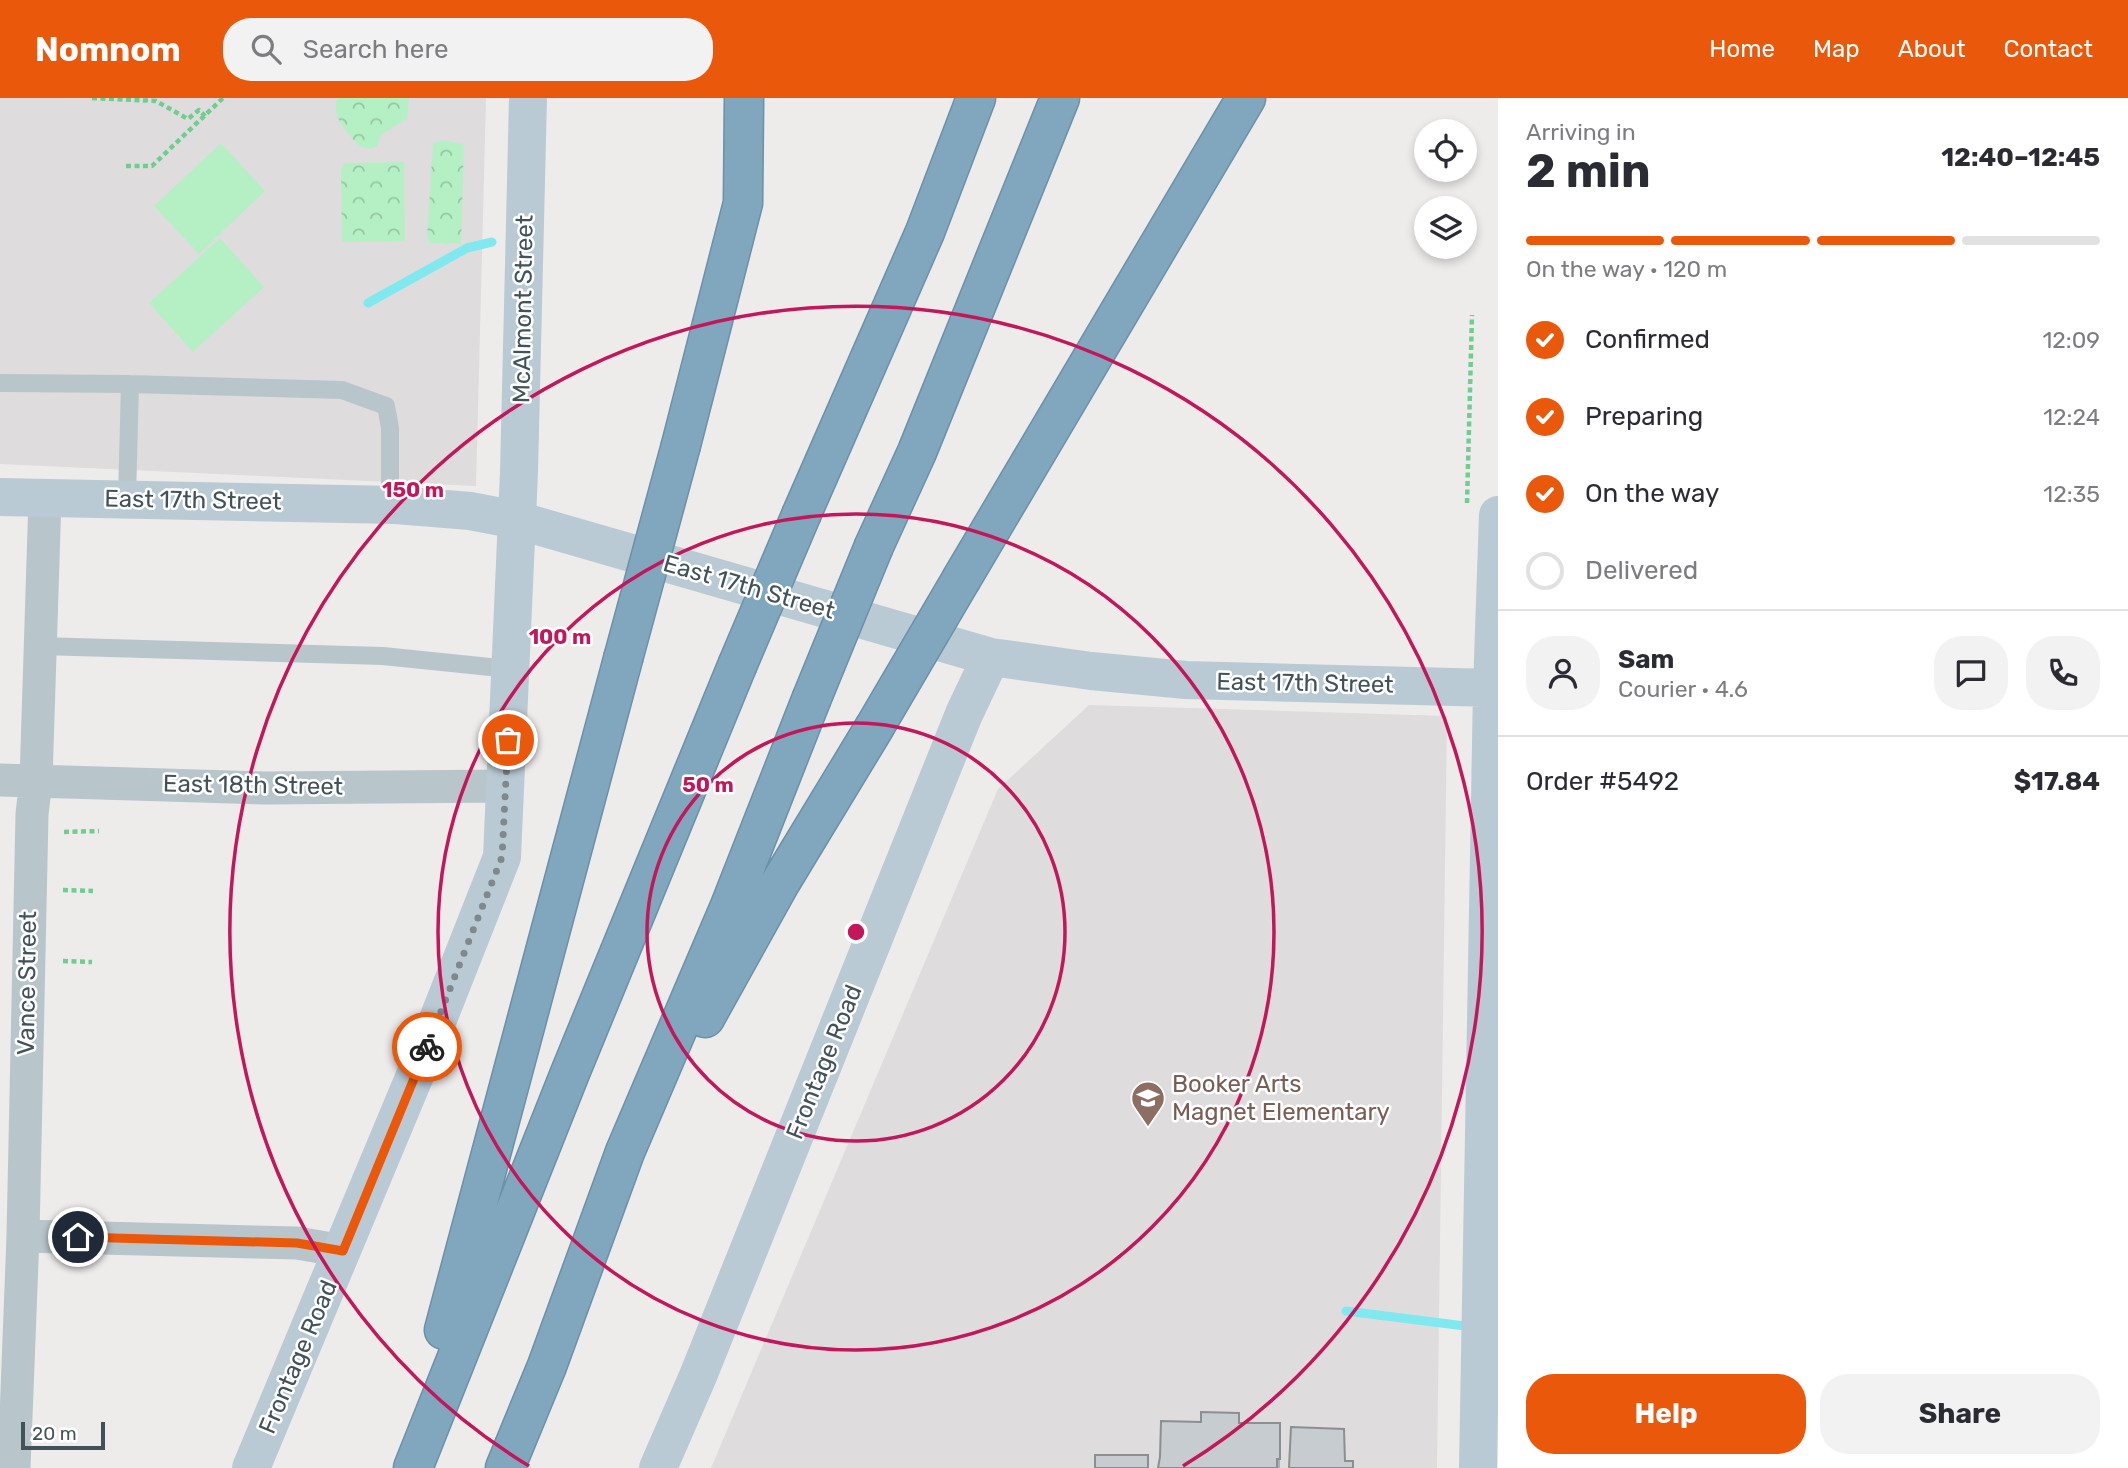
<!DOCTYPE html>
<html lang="en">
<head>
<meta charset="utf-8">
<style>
	:root { --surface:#fff; --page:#f2f2f3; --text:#2b2b33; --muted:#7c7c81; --line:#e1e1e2; --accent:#ea580c }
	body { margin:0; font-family:Rubik,sans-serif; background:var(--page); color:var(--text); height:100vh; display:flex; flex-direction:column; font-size:26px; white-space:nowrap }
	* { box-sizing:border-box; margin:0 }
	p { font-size:23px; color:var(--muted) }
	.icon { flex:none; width:38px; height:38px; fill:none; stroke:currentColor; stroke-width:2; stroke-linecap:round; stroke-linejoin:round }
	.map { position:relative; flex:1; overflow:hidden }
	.drawer { display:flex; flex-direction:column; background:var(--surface); width:630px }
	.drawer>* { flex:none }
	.buttons { position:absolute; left:1414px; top:21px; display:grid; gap:14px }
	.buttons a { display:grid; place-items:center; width:63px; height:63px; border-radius:50%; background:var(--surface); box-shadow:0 4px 10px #0003; font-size:35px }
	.scale { position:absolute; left:21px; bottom:18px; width:84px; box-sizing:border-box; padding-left:7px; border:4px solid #435259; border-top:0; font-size:19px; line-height:24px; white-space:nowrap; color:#435259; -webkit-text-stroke:5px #fff; paint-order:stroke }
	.pin { position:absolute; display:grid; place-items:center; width:60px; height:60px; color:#fff; margin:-30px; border:4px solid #fff; border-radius:50%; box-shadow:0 2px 7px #0007 }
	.courier { position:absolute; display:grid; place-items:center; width:70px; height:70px; margin:-35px; border:5px solid #ea580c; border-radius:50%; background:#fff; color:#222; box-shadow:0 2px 9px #0007 }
	.summary em { font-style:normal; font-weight:700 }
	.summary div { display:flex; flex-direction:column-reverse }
	.summary { display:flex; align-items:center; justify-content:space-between; height:119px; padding:0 28px }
	h1 { font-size:46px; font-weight:700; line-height:52px }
	.bar { display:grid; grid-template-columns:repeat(4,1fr); gap:10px 7px; align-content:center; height:84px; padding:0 28px }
	.bar i { height:9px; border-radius:5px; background:var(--line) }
	.bar .active { background:var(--accent) }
	.bar p { grid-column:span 4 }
	.line { display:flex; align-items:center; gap:18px; padding:0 28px; border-top:2px solid var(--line) }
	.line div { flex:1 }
	.round { display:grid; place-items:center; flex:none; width:74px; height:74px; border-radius:28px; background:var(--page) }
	ol { padding:0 28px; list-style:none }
	li { display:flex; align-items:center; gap:21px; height:77px }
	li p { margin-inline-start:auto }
	li .icon { padding:7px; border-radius:50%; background:var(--accent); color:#fff; stroke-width:4 }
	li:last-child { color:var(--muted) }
	li i { width:38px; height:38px; border:4px solid var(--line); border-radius:50% }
	.action { display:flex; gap:14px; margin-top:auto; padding:14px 28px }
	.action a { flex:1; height:80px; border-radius:28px; background:var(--accent); color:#fff; font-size:28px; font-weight:700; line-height:80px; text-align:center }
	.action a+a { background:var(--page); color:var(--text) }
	header { display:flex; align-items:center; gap:42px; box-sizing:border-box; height:98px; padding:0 35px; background:var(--accent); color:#fff }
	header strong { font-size:33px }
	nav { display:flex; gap:38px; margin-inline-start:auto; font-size:24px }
	.search { width:490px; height:63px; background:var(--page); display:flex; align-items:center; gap:18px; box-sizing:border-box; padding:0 24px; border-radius:28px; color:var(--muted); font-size:26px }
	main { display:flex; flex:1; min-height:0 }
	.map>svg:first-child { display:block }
	.education { fill:#dfdcdd }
	.grass { fill:#b5f0c4 }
	.park { fill:url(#park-crowns) }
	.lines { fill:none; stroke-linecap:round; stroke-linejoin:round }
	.stream { stroke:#80e8ef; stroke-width:9 }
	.highway-casing { stroke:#6b91a9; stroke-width:41 }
	.path { stroke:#6dce90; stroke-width:4.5; stroke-dasharray:5 3.5; stroke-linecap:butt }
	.lane { stroke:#b8c6cc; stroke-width:18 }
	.street { stroke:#b8c6cc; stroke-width:33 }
	.secondary { stroke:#bacad4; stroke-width:38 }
	.highway { stroke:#80a7bd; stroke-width:38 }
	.highway-bridge-casing { stroke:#6b91a9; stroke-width:41; stroke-linecap:butt }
	.highway-bridge { stroke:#80a7bd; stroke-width:38 }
	.wall { fill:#abafb4 }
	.building { fill:#c7ccd1; stroke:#8b8f92; stroke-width:2 }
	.done { stroke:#7f888c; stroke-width:7; stroke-dasharray:0 12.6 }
	.route { stroke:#ea580c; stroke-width:9 }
	.ring { fill:none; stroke:#c2185b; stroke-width:3.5 }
	.labels { text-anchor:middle; stroke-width:5; stroke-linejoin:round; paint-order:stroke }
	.street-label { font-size:24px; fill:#435259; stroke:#fff }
	.education-label { font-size:24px; fill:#785e54; stroke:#fff; text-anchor:start }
	.centre { fill:#c2185b; stroke:#fff; stroke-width:3.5 }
	.ring-label { font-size:21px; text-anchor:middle; font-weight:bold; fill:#c2185b; stroke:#fff; stroke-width:5; stroke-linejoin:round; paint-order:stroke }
</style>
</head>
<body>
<header>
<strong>Nomnom</strong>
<div class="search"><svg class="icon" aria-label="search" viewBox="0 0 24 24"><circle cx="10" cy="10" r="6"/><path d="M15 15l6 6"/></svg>Search here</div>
<nav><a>Home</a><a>Map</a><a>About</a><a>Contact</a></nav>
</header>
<main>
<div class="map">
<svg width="1498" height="1370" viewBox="0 0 1498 1370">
	<defs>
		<pattern id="park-crowns" width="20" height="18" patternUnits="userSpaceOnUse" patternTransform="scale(1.75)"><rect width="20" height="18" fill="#b5f0c4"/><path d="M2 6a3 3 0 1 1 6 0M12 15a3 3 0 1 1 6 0" fill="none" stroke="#95c5a2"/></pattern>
	</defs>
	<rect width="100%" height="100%" fill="#eeebeb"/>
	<path class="education" d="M0 0H486L476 388 0 366Z
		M1089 607 1447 618 1437 1370H711L998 691Z"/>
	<path class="grass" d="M221 45 265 93 199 156 154 108Z
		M220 140 264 189 193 254 149 205Z"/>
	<path class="park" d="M338 0H409L407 21 381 37 377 48 371 51 360 49C349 36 329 18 338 0Z
		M442 42 464 46 461 146 430 145 427 138 433 46Z
		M404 64 405 143 342 144 341 72 343 65Z"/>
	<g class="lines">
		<path class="stream" d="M368 205 467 150 492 144
			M1346 1213 1473 1229"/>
		<g class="highway-casing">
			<path id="highway" d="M681 347 743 105 744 0
				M802 415 925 134 976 0
				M874 448 917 354 1060 0
				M962 480 1246 0
				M705 920 780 785 874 630
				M444 1232 623 561
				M413 1370 570 975 737 568
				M505 1370 547 1268 625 1054 730 808 811 602"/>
		</g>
		<path class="path" d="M92 0 156 3 188 21 199 12 205 18
			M126 68H152L223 0
			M1467 405 1472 217
			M64 734 99 733
			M63 792 93 793
			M63 863 92 864"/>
		<path class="lane" d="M0 285 130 286 342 292 386 308 390 330V407
			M127 401 130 286
			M40 548 383 558 510 571"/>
		<path class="street" d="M0 682 266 690 507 688
			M23 1138 297 1145 343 1153
			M14 1370 23 1138 32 716 36 682 45 400"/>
		<path class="secondary" d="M0 399 396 407 470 413 517 422 991 559 1091 573 1186 582 1492 590
			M251 1370 431 939 502 759 519 374 528 0
			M658 1370 698 1278 964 616 991 559
			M1478 1370 1492 590 1498 417"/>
		<use href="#highway" class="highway"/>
		<g class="highway-bridge-casing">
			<path id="highway-bridge" d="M623 561 681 347
				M737 568 802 415
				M811 602 874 448
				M874 630 962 480"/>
		</g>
		<use href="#highway-bridge" class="highway-bridge"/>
	</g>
	<path class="wall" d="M1239 1325H1280V1370H1158Z"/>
	<path class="building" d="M1201 1314 1239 1315V1325H1280V1361H1277V1370H1158L1160 1359 1161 1323 1201 1324Z
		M1291 1329 1344 1331 1345 1363H1353V1370H1289Z
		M1095 1357H1148V1370H1095Z"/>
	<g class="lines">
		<path class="done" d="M427 949 502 759 508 642"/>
		<path class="route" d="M78 1139 297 1145 343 1153 427 949"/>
	</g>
	<g class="ring">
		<circle cx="856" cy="834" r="209"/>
		<circle cx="856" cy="834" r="418"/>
		<path d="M529 1368A626 626 0 1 1 1183 1368"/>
	</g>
	<defs>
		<g id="school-pin" transform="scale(1.75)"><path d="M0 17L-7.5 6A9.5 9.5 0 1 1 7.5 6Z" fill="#8d6e63" stroke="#fff"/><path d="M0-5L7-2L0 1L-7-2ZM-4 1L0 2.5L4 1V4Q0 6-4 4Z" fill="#fff"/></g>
	</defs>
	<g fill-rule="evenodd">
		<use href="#school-pin" x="1148" y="1000"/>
	</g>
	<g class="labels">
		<g class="street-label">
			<text transform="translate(523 211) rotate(-89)" y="8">McAlmont Street</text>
			<text transform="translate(193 402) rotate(1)" y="8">East 17th Street</text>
			<text transform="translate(749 489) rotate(16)" y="8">East 17th Street</text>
			<text transform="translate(1305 585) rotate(1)" y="8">East 17th Street</text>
			<text transform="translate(253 687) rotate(1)" y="8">East 18th Street</text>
			<text transform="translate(27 885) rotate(-89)" y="8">Vance Street</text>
			<text transform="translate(824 964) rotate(-68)" y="8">Frontage Road</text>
			<text transform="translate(298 1259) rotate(-67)" y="8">Frontage Road</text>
		</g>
		<g class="education-label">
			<text x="1172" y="994">Booker Arts<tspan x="1172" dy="28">Magnet Elementary</tspan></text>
		</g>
	</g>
	<circle cx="856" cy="834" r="10" class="centre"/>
	<g class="ring-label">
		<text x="413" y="399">150 m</text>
		<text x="560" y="546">100 m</text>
		<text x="708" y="694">50 m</text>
	</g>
</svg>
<div class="buttons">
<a><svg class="icon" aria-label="locate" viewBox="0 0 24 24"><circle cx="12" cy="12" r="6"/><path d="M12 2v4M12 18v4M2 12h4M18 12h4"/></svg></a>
<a><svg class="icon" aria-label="layers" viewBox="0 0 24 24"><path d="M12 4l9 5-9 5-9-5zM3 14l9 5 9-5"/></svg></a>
</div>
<div class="scale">20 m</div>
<div class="pin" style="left:508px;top:642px;background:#ea580c"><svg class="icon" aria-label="bag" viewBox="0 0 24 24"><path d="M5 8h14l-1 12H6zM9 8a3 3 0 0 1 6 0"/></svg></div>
<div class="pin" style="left:78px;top:1139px;background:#1f2937"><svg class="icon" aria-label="home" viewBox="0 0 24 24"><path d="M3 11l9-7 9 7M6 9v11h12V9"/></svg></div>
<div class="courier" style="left:427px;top:949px"><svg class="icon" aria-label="bike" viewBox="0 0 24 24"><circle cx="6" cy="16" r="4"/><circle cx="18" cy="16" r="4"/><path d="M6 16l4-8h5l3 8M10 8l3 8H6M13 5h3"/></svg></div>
</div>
<section class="drawer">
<div class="summary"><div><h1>2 min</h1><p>Arriving in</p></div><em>12:40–12:45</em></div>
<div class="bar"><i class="active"></i><i class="active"></i><i class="active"></i><i></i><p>On the way · 120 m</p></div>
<ol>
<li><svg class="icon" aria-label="check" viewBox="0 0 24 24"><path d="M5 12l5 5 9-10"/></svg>Confirmed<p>12:09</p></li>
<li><svg class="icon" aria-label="check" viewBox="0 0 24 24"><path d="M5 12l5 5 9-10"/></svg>Preparing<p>12:24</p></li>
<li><svg class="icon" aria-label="check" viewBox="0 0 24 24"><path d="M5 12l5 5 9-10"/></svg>On the way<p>12:35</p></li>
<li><i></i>Delivered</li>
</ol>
<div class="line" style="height:126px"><a class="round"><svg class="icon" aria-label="person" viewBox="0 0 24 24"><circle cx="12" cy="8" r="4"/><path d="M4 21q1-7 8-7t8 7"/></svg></a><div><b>Sam</b><p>Courier · 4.6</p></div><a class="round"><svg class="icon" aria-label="chat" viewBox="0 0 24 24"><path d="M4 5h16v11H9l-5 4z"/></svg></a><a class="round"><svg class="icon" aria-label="phone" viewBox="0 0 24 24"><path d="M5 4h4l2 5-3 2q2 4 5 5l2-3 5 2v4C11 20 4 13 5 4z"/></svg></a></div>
<div class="line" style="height:91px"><div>Order #5492</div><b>$17.84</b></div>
<div class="action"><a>Help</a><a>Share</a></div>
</section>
</main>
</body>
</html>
